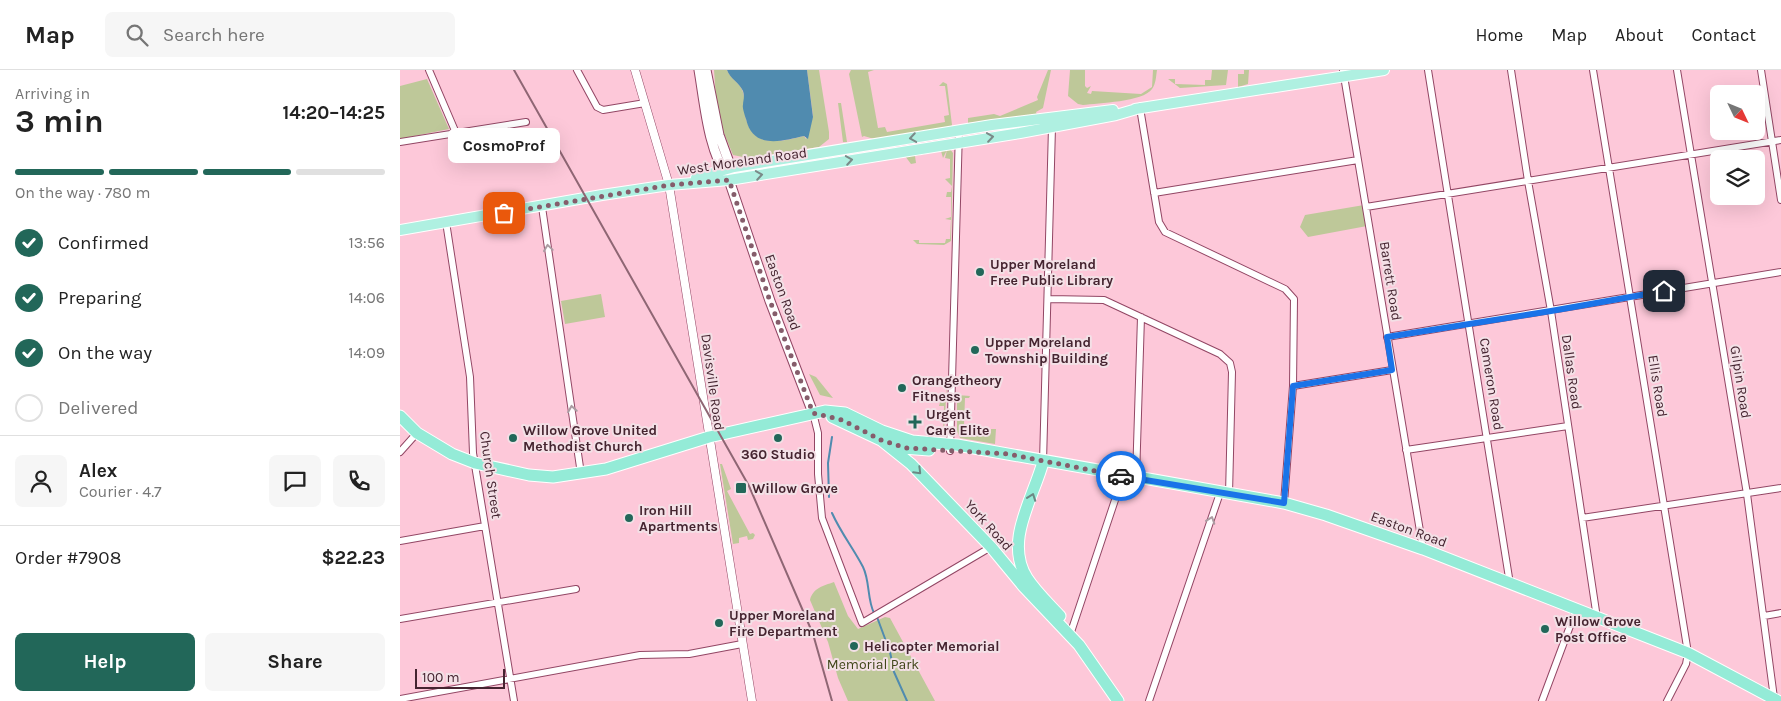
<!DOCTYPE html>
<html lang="en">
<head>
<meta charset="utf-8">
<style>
	:root { --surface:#fff; --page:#f6f6f6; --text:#222; --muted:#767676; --line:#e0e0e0; --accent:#226759 }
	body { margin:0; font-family:Karla,sans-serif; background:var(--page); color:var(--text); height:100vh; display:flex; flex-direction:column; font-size:19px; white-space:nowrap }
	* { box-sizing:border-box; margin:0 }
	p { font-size:16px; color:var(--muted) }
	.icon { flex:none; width:28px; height:28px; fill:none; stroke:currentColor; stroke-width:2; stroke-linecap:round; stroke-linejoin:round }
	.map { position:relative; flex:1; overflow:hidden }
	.side { display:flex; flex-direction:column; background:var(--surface); width:400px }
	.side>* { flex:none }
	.needle { width:32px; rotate:133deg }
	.tools { position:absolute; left:1310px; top:15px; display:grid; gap:10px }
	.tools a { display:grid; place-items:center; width:55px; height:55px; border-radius:8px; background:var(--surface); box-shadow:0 5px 20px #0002; font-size:25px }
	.scale { position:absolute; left:15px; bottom:12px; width:90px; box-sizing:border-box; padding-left:5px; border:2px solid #452430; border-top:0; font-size:14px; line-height:18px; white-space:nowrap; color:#452430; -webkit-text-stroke:4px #f3e0e6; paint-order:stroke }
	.pin { position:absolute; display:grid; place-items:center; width:42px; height:42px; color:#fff; margin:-21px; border-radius:10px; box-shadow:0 2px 8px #0006 }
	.courier { position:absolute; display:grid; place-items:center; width:50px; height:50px; margin:-25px; border:4px solid #1a73e8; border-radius:50%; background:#fff; color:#222; box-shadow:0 1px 6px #0007 }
	.bubble { position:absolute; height:35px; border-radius:8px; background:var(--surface); box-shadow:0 5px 20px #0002; font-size:16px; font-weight:700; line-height:35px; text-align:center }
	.summary em { font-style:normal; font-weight:700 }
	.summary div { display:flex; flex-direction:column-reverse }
	.summary { display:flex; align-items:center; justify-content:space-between; height:85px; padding:0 15px }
	h1 { font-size:32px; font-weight:700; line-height:38px }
	.bar { display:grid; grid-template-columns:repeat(4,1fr); gap:8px 5px; align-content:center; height:60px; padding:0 15px }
	.bar i { height:6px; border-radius:4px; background:var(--line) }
	.bar .on { background:var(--accent) }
	.bar p { grid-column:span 4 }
	.line { display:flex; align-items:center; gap:12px; padding:0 15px; border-top:1px solid var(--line) }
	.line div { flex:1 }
	.round { display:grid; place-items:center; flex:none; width:52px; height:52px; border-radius:8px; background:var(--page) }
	ol { padding:0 15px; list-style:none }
	li { display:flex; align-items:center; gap:15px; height:55px }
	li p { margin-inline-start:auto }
	li .icon { padding:5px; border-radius:50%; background:var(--accent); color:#fff; stroke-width:4 }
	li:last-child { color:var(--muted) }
	li i { width:28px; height:28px; border:2px solid var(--line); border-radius:50% }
	.cta { display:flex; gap:10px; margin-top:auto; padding:10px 15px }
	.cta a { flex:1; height:58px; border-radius:8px; background:var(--accent); color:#fff; font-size:20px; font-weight:700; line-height:58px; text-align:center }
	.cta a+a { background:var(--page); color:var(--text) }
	header { display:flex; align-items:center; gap:30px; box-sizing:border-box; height:70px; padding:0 25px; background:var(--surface); border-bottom:1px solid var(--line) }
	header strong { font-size:24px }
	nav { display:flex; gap:28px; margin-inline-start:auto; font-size:18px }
	.search { width:350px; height:45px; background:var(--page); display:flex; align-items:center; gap:12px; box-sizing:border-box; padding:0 18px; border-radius:8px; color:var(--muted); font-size:19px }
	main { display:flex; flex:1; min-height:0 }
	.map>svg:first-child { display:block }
	.green { fill:#bec899 }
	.water { fill:#508baf }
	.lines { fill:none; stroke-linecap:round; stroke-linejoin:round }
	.stream { stroke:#508baf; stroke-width:2 }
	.minor-casing { stroke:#924664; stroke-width:8 }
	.tertiary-casing { stroke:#924664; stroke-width:9 }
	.secondary-casing { stroke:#924664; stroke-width:11 }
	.primary-casing { stroke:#fff; stroke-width:12 }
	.trunk-casing { stroke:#fff; stroke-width:13 }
	.minor { stroke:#fff; stroke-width:6 }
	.tertiary { stroke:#fff; stroke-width:8 }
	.secondary { stroke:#fff; stroke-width:9 }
	.primary { stroke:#aff0e1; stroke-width:10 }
	.trunk { stroke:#94ebd7; stroke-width:11 }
	.rail { stroke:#8f6674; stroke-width:2 }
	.oneway { stroke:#7a8a88 }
	.oneway2 { stroke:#ab9ca2 }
	.oneway3 { stroke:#6c8884 }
	.done { stroke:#855d6b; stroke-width:5; stroke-dasharray:0 9 }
	.route { stroke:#1a73e8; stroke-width:6 }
	.poi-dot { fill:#226759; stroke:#f3e0e6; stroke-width:2 }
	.labels { text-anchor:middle; stroke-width:4; stroke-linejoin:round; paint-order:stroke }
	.street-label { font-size:14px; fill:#452430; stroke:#f3e0e6 }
	.poi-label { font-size:14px; font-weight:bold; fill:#452430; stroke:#f3e0e6; text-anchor:start }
	.park-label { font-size:14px; fill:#3f4518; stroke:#f3e0e6 }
</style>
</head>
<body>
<header>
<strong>Map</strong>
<div class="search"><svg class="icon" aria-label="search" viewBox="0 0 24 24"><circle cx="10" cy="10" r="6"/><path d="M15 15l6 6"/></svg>Search here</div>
<nav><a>Home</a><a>Map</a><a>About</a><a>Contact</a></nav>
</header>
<main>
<section class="side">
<div class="summary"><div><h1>3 min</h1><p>Arriving in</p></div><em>14:20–14:25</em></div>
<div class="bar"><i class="on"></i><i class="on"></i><i class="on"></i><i></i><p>On the way · 780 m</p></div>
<ol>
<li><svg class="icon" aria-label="check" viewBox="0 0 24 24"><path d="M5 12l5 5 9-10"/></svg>Confirmed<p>13:56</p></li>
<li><svg class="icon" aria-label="check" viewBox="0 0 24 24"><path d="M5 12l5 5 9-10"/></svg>Preparing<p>14:06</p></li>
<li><svg class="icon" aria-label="check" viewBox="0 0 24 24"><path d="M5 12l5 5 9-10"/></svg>On the way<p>14:09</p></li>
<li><i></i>Delivered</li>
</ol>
<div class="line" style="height:90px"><a class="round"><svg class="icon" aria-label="person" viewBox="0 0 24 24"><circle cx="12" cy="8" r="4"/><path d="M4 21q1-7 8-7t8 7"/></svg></a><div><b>Alex</b><p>Courier · 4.7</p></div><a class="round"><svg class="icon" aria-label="chat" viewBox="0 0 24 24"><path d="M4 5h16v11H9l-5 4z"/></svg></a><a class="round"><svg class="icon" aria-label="phone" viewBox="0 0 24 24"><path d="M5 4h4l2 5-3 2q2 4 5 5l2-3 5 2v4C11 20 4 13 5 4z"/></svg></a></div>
<div class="line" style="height:65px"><div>Order #7908</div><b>$22.23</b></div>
<div class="cta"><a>Help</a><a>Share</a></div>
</section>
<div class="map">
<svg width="1381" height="631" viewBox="0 0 1381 631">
	<rect width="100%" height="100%" fill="#fdc8d9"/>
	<path class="green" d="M314 0H327C330 9 340 12 343 22 346 32 343 42 347 52 356 79 383 71 404 66L406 69 413 46 407 0H419L429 62V69L419 77 344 89 343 87 333 85 322 58 316 29Z
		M451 0H474L468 2 478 58 485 57 487 62 545 52 544 46 549 45 545 16H539L543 12 547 14 552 55 549 60 474 69 464 66 462 67 449 4Z
		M648 0H651L643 38 636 42 637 45 568 53V48L594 44 600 46 638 30 637 27Z
		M670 0H685V16L687 18 691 16 687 23 691 24 692 21 741 24 752 17 753 0H757C756 6 756 14 752 19 743 32 698 33 683 35L678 34 668 26Z
		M812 0H828L826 15 780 18 768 9H775V14L805 15V10H811Z
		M844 0H849L848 14 838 17V4H844Z
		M27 9 49 59 0 69V16Z
		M438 33H441L447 72H443Z
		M550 79 553 83 551 171 544 175 517 174 513 170H519V173H545L546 169H550L551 150 545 149 551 147V127H546L547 122H551L552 116 545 109 550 108V89L545 88 547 80 543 88 541 81 515 86 516 93 511 94 505 86Z
		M964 135 967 156 908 167 900 157 905 145Z
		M201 224 205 247 165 254 161 231Z
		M409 304 416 307 433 328 420 325Z
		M543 311 547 312 544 361 543 363 544 336H539L542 325H546V315H542Z
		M557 325 570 326 569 328H565L564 355 571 356 572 362 591 363V359H596L595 374 560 368 557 361Z
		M320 394H322L331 419 327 421 350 464 353 463 355 465 353 469 348 470 347 466 339 468V473L333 474Z
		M434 512 448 546 458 559 485 547 490 548 535 631H448L438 608 428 572 410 530C413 518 423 516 434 512Z"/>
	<path class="water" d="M327 0H407L413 47 408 69 404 66C382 71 353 80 346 49 345 46 342 37 343 35 343 30 345 28 343 21 339 12 330 9 327 0Z"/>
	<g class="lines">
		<path class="stream" d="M429 427 428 393 432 367
			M432 443C441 463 453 478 463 497 470 511 467 529 474 543
			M477 547 490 582 494 602 507 631"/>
		<g class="minor-casing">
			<path id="minor" d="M29 0 56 63
				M177 0 197 37 203 40 245 33
				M943 0 1023 479
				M1028 0 1110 514
				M1111 0 1128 111 1151 241 1197 548
				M1193 0 1288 583 1286 594 1267 631
				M1277 0 1347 424 1374 628
				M1361 0 1381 130
				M740 38 759 152 765 162 885 219 894 229 893 316 884 433
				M0 72 126 52
				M754 123 958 90
				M142 137 181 404
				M966 137 1381 70
				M46 152 70 307 73 383 114 631
				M649 229 704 230 820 284 830 293 832 302 829 424
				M987 267 1381 202
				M893 316 992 300
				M413 343 418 363V404L422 448 462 553 591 477
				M1006 380 1168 356
				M550 381 559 60
				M0 382 17 363
				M643 392 652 57
				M736 408 741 247
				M1182 448 1381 418
				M0 471 85 456
				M1364 546 1381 543
				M0 549 176 519
				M670 565 723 406
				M0 629 240 585 289 584 342 574
				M749 631 820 423
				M1142 631 1176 540"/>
		</g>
		<g class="tertiary-casing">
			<path id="tertiary" d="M235 0 269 115 352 631"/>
		</g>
		<g class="secondary-casing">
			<path id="secondary" d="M299 0C305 35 308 80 329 110L370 231 413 343
				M306 0 319 65 331 98 330 104"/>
		</g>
		<g class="primary-casing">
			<path id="primary" d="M735 39 984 0
				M296 108 334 97 592 55 713 40
				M0 160 202 125 269 115 329 110 620 63 716 45 740 38"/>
		</g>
		<g class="trunk-casing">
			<path id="trunk" d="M0 346 17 363 52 384 75 393 129 405 153 407 206 399 309 367 425 341 445 343 482 361 512 371 557 375 884 433 926 445 1023 479 1288 583 1378 631
				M432 347 481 370 503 378 529 380
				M481 370 511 394 591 477 624 517 679 575 718 631
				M643 392C633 429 604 471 627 508 636 522 649 534 660 546"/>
		</g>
		<use href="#minor" class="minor"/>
		<use href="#tertiary" class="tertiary"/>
		<use href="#secondary" class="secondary"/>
		<use href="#primary" class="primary"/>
		<use href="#trunk" class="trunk"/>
		<path class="rail" d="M114 0 349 416 413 564 432 631"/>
	</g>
	<defs><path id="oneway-chevron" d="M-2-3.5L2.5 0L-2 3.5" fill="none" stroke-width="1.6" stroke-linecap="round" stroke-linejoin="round" transform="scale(1.25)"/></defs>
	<g class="oneway">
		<use href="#oneway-chevron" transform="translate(590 67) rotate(-8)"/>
		<use href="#oneway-chevron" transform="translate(513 68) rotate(171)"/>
		<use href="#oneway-chevron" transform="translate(449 90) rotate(-9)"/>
		<use href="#oneway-chevron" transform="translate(359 105) rotate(-9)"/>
	</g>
	<g class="oneway2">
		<use href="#oneway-chevron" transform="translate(148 178) rotate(-98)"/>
		<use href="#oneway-chevron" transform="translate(172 339) rotate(-99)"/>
		<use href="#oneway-chevron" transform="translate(811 450) rotate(-71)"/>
	</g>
	<g class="oneway3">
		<use href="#oneway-chevron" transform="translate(518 401) rotate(45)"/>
		<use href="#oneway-chevron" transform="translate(632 427) rotate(-70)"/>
	</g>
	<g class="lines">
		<path class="done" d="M104 143 269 115 329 110 370 231 413 343 442 350 481 370 506 378 608 384 721 406"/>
		<path class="route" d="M721 406 884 433 893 316 992 300 987 267 1151 241 1264 221"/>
	</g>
	<g class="poi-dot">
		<circle cx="580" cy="202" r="5"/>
		<circle cx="575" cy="280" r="5"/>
		<circle cx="502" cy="318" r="5"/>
		<path d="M512.5 344.5h5v5h5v5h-5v5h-5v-5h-5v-5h5z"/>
		<circle cx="113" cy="368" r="5"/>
		<circle cx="378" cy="368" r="5"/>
		<rect x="335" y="412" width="12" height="12" rx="2.5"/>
		<circle cx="229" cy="448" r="5"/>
		<circle cx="319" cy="553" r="5"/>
		<circle cx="1145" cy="559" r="5"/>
		<circle cx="454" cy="576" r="5"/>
	</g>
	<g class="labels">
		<g class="street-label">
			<text transform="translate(342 91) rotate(-8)" y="5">West Moreland Road</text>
			<text transform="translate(991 211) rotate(81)" y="5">Barrett Road</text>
			<text transform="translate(383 222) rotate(70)" y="5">Easton Road</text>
			<text transform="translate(1172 302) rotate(82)" y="5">Dallas Road</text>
			<text transform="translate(313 312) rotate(82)" y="5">Davisville Road</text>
			<text transform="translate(1341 312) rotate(81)" y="5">Gilpin Road</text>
			<text transform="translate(1092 314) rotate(81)" y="5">Cameron Road</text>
			<text transform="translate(1258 316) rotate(81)" y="5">Ellis Road</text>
			<text transform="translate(91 405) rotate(82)" y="5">Church Street</text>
			<text transform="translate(589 455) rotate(48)" y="5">York Road</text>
			<text transform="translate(1009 459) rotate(20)" y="5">Easton Road</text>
		</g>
		<g class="poi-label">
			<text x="590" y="199">Upper Moreland<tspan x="590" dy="16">Free Public Library</tspan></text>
			<text x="585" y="277">Upper Moreland<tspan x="585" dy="16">Township Building</tspan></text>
			<text x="512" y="315">Orangetheory<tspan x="512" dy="16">Fitness</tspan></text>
			<text x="526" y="349">Urgent<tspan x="526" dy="16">Care Elite</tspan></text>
			<text x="123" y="365">Willow Grove United<tspan x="123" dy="16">Methodist Church</tspan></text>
			<text x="378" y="389" text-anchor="middle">360 Studio</text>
			<text x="352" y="423">Willow Grove</text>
			<text x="239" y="445">Iron Hill<tspan x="239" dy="16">Apartments</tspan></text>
			<text x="329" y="550">Upper Moreland<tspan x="329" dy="16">Fire Department</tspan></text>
			<text x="1155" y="556">Willow Grove<tspan x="1155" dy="16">Post Office</tspan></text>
			<text x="464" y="581">Helicopter Memorial</text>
		</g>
		<g class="park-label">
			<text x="473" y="599">Memorial Park</text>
		</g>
	</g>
</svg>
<div class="tools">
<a><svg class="needle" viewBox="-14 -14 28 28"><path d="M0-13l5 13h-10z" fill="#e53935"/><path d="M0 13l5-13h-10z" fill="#767676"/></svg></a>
<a><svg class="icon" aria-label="layers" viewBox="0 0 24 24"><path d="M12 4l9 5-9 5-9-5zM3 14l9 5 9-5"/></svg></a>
</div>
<div class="scale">100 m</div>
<div class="pin" style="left:104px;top:143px;background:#ea580c"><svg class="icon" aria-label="bag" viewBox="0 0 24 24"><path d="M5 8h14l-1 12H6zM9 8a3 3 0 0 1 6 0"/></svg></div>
<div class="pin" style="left:1264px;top:221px;background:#1f2937"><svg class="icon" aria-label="home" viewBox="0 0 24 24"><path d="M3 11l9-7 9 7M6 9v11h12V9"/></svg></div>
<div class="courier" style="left:721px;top:406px"><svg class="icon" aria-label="car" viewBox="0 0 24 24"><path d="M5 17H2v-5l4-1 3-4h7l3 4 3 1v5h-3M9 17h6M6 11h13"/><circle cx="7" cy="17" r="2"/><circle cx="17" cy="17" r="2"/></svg></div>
<div class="bubble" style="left:48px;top:58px;width:112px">CosmoProf</div>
</div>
</main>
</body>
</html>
